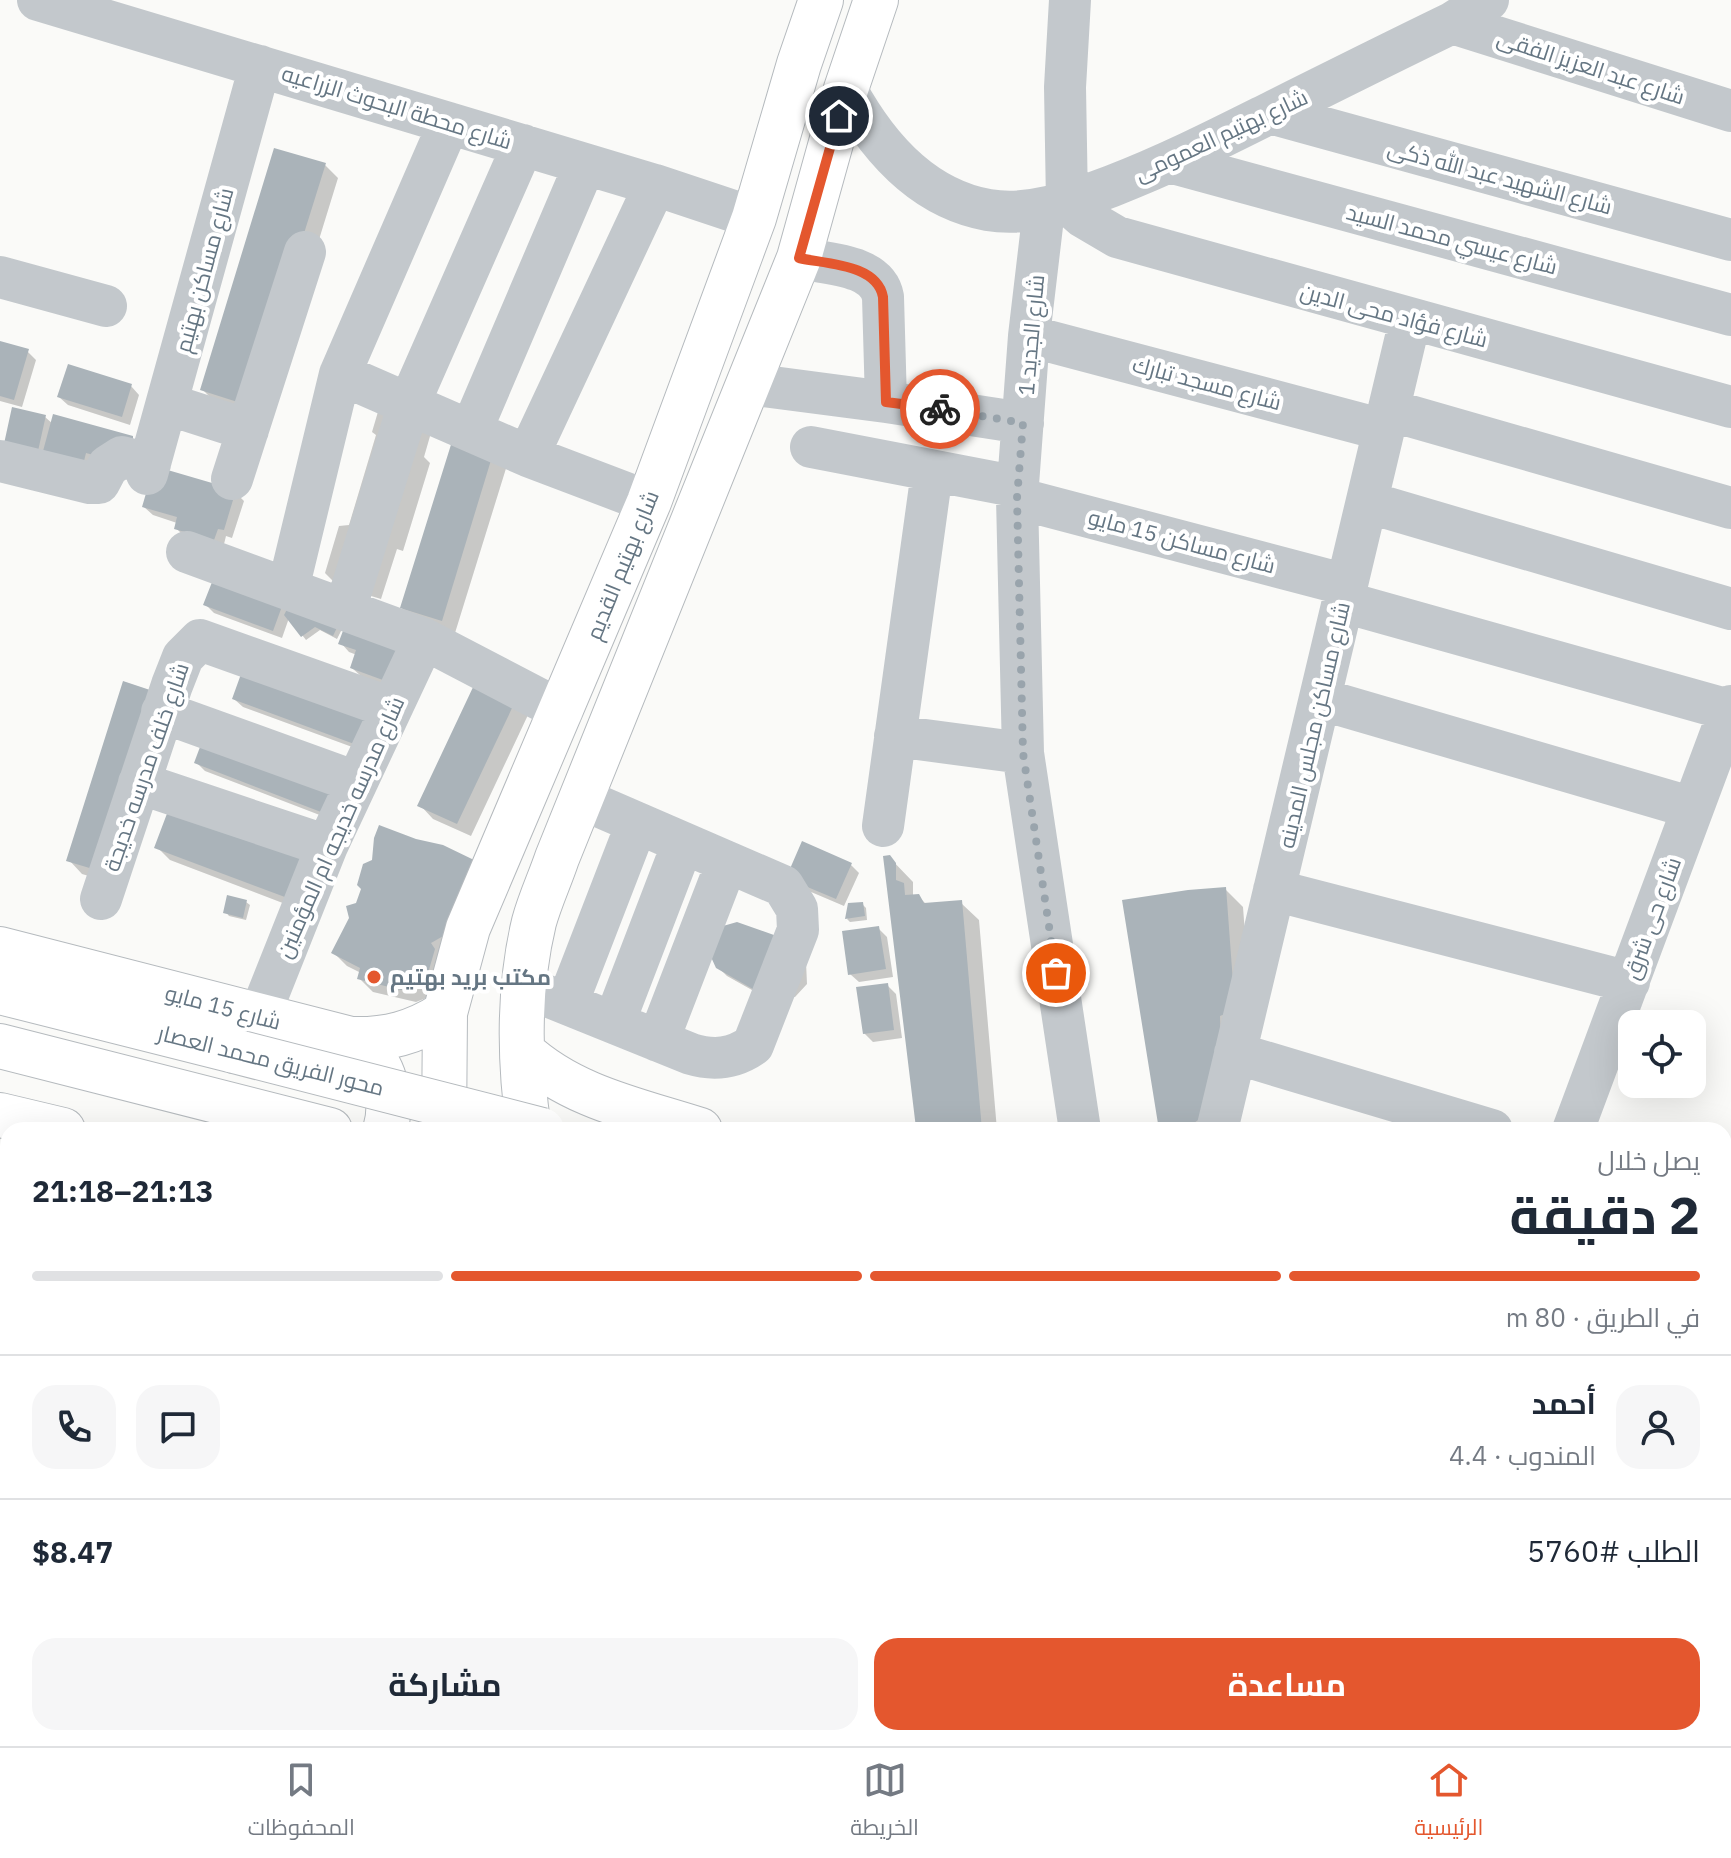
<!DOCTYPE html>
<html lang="ar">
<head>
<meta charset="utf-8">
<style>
	:root { --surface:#fff; --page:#f6f6f7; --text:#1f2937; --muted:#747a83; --line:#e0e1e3; --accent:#e4572e }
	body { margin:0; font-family:"IBM Plex Sans",Cairo,sans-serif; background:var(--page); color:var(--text); direction:rtl; height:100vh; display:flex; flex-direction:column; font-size:30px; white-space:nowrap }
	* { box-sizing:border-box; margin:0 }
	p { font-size:26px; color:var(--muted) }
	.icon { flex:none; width:44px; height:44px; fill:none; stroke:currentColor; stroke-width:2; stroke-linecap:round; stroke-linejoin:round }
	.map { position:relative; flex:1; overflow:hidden; direction:ltr }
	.details { position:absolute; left:0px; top:1122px; width:1732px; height:624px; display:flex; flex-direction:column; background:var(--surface); border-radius:24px 24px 0 0; box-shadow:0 8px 32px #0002; direction:rtl }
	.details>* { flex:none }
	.tools { position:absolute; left:1618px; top:1010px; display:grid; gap:16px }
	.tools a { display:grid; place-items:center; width:88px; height:88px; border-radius:16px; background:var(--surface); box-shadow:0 8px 32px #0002; font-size:40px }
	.pin { position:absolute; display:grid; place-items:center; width:68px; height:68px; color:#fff; margin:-34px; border:4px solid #fff; border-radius:50%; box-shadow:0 2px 8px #0007 }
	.courier { position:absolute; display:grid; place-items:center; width:80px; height:80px; margin:-40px; border:6px solid #e4572e; border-radius:50%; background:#fff; color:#222; box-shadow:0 2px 10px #0007 }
	.overview em { font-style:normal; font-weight:700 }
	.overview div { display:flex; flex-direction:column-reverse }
	.overview { display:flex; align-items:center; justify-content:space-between; height:136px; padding:0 32px }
	h1 { font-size:52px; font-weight:700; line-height:60px }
	.bar { display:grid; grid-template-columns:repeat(4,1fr); gap:12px 8px; align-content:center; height:96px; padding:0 32px }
	.bar i { height:10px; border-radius:6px; background:var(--line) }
	.bar .on { background:var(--accent) }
	.bar p { grid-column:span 4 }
	.line { display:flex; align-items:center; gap:20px; padding:0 32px; border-top:2px solid var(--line) }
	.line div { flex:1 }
	.round { display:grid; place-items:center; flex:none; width:84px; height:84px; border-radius:24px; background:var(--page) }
	.primary-button { display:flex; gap:16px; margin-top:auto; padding:16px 32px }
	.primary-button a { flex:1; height:92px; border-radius:24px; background:var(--accent); color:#fff; font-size:32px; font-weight:700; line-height:92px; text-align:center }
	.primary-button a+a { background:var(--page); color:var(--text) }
	.dock { display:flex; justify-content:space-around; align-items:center; height:112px; border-top:2px solid var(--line); background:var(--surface); font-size:22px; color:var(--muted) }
	.dock a { display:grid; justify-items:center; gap:4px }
	.dock .on { color:var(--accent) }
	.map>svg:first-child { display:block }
	.shadow { fill:#0003 }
	.building { fill:#aab3b9 }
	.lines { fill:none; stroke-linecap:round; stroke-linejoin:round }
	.major-casing { stroke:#b5babe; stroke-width:46 }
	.minor { stroke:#c3c8cc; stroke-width:42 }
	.major { stroke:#fff; stroke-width:44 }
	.major-bridge-casing { stroke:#b5babe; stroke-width:46; stroke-linecap:butt }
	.major-bridge { stroke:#fff; stroke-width:44 }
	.done { stroke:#99a4ac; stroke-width:8; stroke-dasharray:0 14.4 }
	.route { stroke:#e4572e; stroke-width:10 }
	.poi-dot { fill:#e4572e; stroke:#fff; stroke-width:3 }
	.labels { text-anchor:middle; stroke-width:8; stroke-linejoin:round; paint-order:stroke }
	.street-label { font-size:22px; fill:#657683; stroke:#fff }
	.poi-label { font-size:22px; font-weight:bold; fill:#657683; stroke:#fff; text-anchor:start }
</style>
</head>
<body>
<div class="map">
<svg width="1731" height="1746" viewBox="0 0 1731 1746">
	<rect width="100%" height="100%" fill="#fafaf8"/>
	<path class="shadow" d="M325 165 338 178 264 418 215 402 202 389Z
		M0 343 27 351 36 360 22 407 0 401Z
		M131 386 139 395 130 425 68 405 59 397Z
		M385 388 437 412 424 457 430 463 403 551 397 549 381 599 338 586 325 573 339 526 349 525 376 435 372 432Z
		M45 417 53 424 132 437 89 484 13 461Z
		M494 449 508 462 455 633 415 621 402 608Z
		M235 492 244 501 232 538 226 536 223 548 185 537 176 528 177 523 153 515 144 507Z
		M217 575 344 625 337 639 320 630 306 640 289 618 282 638 214 613 206 605Z
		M407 639 400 690 361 676 352 668 357 655 349 652 341 643Z
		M247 666 374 755 243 707 234 699Z
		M484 669 535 700 471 836 433 819 420 805Z
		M158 695 116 884 82 874 69 860Z
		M208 734 343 824 205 771 196 762Z
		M297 846 314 915 170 860 157 847Z
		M889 857 913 882V895L918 896 927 905 961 903 979 920 997 1130H920L918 1127Z
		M473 862 439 993 416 1002 373 992 360 979 361 973 347 966 334 953Z
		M851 865 859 873 844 906 797 886Z
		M1225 889 1243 907 1252 1027 1227 1130H1162Z
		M246 902 250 905 246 920 229 916 226 912Z
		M862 904 866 908 867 920 850 922 847 919Z
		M878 928 887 937 893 977 859 982 850 974Z
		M806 962 807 984 795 997 768 999 727 976 718 967Z
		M887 985 896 994 902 1038 873 1042 864 1033Z"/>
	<path class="building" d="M274 148 326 163 250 406 200 390Z
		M0 341 29 349 14 400 0 396Z
		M68 364 132 384 122 417 57 397Z
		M12 407 46 415 36 460 2 453Z
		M53 414 133 436V452L108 459 86 453 80 477 39 466Z
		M454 435 495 447 442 621 400 608Z
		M154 466 236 490 224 530 218 529 214 540 174 529 177 517 142 507Z
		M216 572 285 598 273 631 203 605Z
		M294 596 341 619 333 636 315 627 301 637 284 615Z
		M349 615 408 637 391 683 350 668 356 650 338 644Z
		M245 663 381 712 365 748 232 699Z
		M483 666 523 685 457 824 417 806Z
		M123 681 159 693 103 872 66 861Z
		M206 731 347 785 334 817 194 763Z
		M171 803 317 858 301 903 154 848Z
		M379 825 416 839 443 845 474 860 445 935 431 943 435 949 426 980 401 990 357 979 360 968 331 953 349 918 346 906 356 903 361 889 357 885 363 864 372 860 374 838Z
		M802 841 852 863 836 899 786 878Z
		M890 855 896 863V880L904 883 905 895 919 894 924 903 962 900 982 1130 916 1128 883 856Z
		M1226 887 1235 1010 1220 1016 1221 1052 1217 1108 1189 1126 1201 1130H1159L1122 900 1188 890Z
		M227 895 247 900 243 918 223 913Z
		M863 902 865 916 845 919 848 903Z
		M737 922 788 940 758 992 716 968 706 946 716 928Z
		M879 926 886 969 848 975 842 931Z
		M888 983 894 1030 863 1034 856 987Z"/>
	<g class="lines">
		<g class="major-casing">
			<path id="major" d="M0 949 351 1039C387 1040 414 1033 445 1013
				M0 992 234 1051
				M0 1046 330 1130
				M522 1051C571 1097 638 1110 700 1130
				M372 1057C388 1074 392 1108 385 1130
				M0 1115 63 1130
				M444 1130 445 1013 468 928 649 502 754 218 799 64 821 0
				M529 1130C519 1063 518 988 534 922 540 900 550 879 557 858L799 258 846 89 876 0
				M1724 1450 1731 1452
				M1724 1508 1731 1510
				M1724 1558 1731 1560
				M1724 1624 1731 1626
				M599 1738 600 1746
				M716 1738 718 1746"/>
		</g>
		<path class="minor" d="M38 0 655 185 754 218
			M1070 0 1065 87 1067 203 1083 217 1117 237 1731 407
			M1452 23 1731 111
			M846 89C877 146 921 198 988 210 1032 217 1072 201 1112 186 1169 164 1218 139 1272 112 1332 82 1392 52 1452 23L1488 0
			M1270 113 1731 240
			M1173 163 1731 315
			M1044 209 1029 336 1017 498 1023 753 1080 1130
			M799 258C826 264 877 264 883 297L886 402
			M0 277 106 306
			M1029 336 1384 430
			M340 374 528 456 649 502
			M749 384 886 402 1023 423
			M167 404 248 430
			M1389 410 1731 508
			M471 431 585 164
			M811 447 1018 487
			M528 456 655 185
			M0 461 90 483H99L108 466 122 457 150 464
			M147 474 260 66
			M232 479 305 252
			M1017 498 1347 585
			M1367 502 1731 609
			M187 552 424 639 562 711
			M288 589 340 374 449 123
			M1344 602 1729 710
			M345 610 409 404 523 145
			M1320 699 1693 808
			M162 712 356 782
			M895 736 1023 753
			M139 783 327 846
			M883 826 932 472
			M1274 890 1629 982
			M101 899 172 685 183 657 200 640 391 708
			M525 987 691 1054C714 1061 733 1059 753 1045L798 930 797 909 783 886 582 799
			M567 1004 637 823
			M259 1017 327 846 424 639
			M614 1023 683 843
			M658 1041 727 862
			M1235 1053 1492 1130
			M1217 1130 1410 320
			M1573 1130 1731 706
			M0 1419 8 1420
			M0 1546 8 1504
			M0 1659 8 1661
			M292 1738 317 1746
			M942 1738V1746
			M1518 1738 1548 1746
			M76 1746 78 1738
			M415 1746 416 1738
			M1188 1746V1738
			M1411 1746 1412 1738
			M1660 1746 1663 1738"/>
		<use href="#major" class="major"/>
		<g class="major-bridge-casing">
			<path id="major-bridge" d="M234 1051 542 1130"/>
		</g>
		<use href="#major-bridge" class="major-bridge"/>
	</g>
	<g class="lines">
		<path class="done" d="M940 409 1023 423 1017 498 1023 753 1056 973"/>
		<path class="route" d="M839 116 799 258C826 264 877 264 883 297L886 402 940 409"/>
	</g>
	<circle class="poi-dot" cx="374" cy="977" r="8"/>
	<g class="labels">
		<g class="street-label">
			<text transform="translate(1591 67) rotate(18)" y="8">شارع عبد العزيز الفقى</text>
			<text transform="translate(397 107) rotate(17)" y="8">شارع محطة البحوث الزراعيه</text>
			<text transform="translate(1221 135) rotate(-25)" y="8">شارع بهتيم العمومى</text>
			<text transform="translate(1500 177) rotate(15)" y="8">شارع الشهيد عبد الله ذكى</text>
			<text transform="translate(1452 239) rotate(15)" y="8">شارع عيسي محمد السيد</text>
			<text transform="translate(204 270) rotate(-75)" y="8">شارع مساكن بهتيم</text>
			<text transform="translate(1394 315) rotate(15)" y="8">شارع فؤاد محى الدين</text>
			<text transform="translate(1031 335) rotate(-85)" y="8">شارع الجديد 1</text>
			<text transform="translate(1207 383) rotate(15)" y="8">شارع مسجد تبارك</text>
			<text transform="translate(1182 541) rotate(15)" y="8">شارع مساكن 15 مايو</text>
			<text transform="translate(622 565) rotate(-68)" y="8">شارع بهتيم القديم</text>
			<text transform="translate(1314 725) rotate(-77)" y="8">شارع مساكن مجلس المدينه</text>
			<text transform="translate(146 767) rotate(-71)" y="8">شارع خلف مدرسه خديجة</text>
			<text transform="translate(340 827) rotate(-66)" y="8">شارع مدرسه خديجه ام المؤمنين</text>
			<text transform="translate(1652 918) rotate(-70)" y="8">شارع حى شرق</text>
			<text transform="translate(223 1007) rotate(15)" y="8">شارع 15 مايو</text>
			<text transform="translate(271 1060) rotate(14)" y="8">محور الفريق محمد العصار</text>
		</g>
		<g class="poi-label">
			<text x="390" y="985">مكتب بريد بهتيم</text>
		</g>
	</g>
</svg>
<div class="tools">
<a><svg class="icon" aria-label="locate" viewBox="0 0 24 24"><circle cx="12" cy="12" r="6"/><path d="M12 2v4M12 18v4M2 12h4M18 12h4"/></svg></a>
</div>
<div class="pin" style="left:1056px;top:973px;background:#ea580c"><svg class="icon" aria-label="bag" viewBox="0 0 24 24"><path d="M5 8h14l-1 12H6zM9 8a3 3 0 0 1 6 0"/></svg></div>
<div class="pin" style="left:839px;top:116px;background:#1f2937"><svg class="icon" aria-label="home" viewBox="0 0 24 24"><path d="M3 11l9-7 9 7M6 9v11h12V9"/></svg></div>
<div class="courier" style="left:940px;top:409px"><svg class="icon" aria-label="bike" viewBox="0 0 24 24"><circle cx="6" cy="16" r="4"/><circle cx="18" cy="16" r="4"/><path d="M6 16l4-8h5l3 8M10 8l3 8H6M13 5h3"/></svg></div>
<section class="details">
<div class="overview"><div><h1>2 دقيقة</h1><p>يصل خلال</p></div><em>21:13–21:18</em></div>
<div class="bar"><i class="on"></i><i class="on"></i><i class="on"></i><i></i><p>في الطريق · 80 m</p></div>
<div class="line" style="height:144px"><a class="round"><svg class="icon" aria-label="person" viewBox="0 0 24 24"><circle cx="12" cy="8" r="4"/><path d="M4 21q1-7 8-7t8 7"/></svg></a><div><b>أحمد</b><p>المندوب · 4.4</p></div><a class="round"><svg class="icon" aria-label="chat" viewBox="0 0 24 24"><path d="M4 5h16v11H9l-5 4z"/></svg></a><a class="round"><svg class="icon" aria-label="phone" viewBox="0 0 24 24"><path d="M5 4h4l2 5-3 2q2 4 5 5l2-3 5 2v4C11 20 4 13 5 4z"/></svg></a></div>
<div class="line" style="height:104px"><div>الطلب #5760</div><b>$8.47</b></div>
<div class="primary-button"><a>مساعدة</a><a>مشاركة</a></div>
</section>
</div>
<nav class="dock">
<a class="on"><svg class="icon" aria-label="home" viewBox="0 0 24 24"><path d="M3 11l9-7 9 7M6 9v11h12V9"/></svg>الرئيسية</a>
<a><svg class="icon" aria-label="map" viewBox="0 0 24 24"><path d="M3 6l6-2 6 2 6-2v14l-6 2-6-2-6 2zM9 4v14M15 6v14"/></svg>الخريطة</a>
<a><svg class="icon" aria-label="saved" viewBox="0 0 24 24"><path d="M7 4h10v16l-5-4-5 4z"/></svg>المحفوظات</a>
</nav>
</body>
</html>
